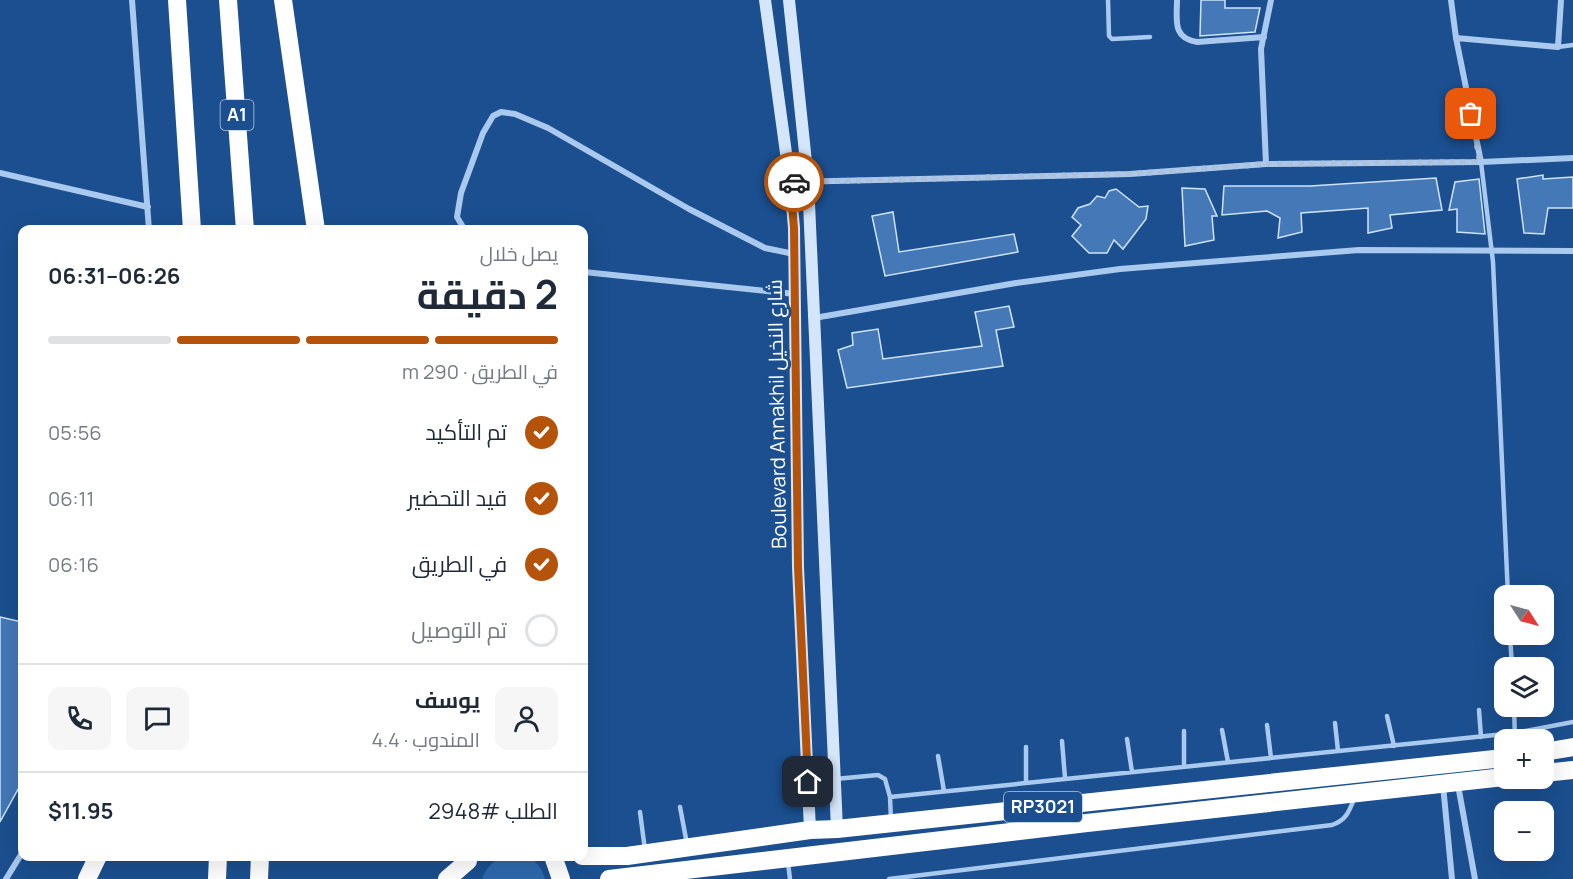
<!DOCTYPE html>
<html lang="ar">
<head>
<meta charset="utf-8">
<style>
	:root { --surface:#fff; --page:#f6f6f7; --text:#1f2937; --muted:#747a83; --line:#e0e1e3; --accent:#b45309 }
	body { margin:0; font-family:Manrope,Cairo,sans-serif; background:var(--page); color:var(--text); direction:rtl; height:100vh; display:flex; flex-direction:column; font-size:22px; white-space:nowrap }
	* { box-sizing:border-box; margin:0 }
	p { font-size:20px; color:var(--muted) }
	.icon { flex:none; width:33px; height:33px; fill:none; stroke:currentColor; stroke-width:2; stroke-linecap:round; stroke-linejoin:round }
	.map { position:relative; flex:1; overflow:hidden; direction:ltr }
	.drawer { position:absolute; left:18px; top:225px; width:570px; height:636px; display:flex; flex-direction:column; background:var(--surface); border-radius:12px; box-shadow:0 6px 24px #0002; direction:rtl }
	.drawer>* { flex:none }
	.needle { width:39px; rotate:126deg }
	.buttons { position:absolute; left:1494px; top:585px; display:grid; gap:12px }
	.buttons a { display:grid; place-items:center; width:60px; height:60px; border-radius:12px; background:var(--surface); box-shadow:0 6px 24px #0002; font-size:30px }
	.pin { position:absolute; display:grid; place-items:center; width:51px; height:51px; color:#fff; margin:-26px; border-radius:12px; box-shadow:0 3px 9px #0006 }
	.courier { position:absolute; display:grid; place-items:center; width:60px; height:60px; margin:-30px; border:4px solid #b45309; border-radius:50%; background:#fff; color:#222; box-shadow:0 2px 8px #0007 }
	.overview em { font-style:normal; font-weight:700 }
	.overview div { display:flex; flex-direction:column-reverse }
	.overview { display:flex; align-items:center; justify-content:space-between; height:102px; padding:0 30px }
	h1 { font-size:39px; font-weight:700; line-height:45px }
	.bar { display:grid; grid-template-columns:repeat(4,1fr); gap:9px 6px; align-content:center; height:72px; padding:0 30px }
	.bar i { height:8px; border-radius:4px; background:var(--line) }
	.bar .on { background:var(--accent) }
	.bar p { grid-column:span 4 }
	.line { display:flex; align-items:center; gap:15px; padding:0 30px; border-top:2px solid var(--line) }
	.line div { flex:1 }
	.round { display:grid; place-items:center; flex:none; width:63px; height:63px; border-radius:12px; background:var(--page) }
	ol { padding:0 30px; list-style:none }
	li { display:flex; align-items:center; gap:18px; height:66px }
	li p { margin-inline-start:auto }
	li .icon { padding:6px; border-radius:50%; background:var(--accent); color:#fff; stroke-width:4 }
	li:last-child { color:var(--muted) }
	li i { width:33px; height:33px; border:3px solid var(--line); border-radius:50% }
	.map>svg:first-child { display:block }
	.green { fill:#2e69ad }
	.building { fill:#4478b7; stroke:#cfe3fa; stroke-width:1.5 }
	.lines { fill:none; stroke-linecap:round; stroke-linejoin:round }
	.lane { stroke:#a9c9ee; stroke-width:4.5 }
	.street { stroke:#a9c9ee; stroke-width:6 }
	.secondary { stroke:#d6e6fa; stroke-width:12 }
	.highway { stroke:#fff; stroke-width:18 }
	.done { stroke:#afc1d8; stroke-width:6; stroke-dasharray:0 10.8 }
	.route { stroke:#b45309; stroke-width:8 }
	.labels { text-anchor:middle; stroke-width:6; stroke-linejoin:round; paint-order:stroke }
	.shield { fill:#1b4f8f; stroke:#bbcadd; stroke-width:1.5 }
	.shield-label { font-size:18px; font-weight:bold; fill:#fff }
	.street-label { font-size:20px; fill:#fff; stroke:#1b4f8f }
</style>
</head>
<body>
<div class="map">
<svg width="1573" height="879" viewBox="0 0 1573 879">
	<rect width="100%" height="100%" fill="#1b4f8f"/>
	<path class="green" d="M502 857C524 856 538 855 545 879H482C486 868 492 862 502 857Z"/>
	<path class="building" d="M1201 0H1225V8H1260L1255 32 1200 36Z
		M1543 175V179L1573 177V208H1548L1544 234 1524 233 1517 179Z
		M1436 178 1442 210 1390 215 1392 228 1368 233V208L1301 213 1302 232 1278 238 1280 218 1267 211 1222 215 1224 186H1310Z
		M1479 179 1485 234 1457 232V209L1449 210 1455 182Z
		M1182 188 1205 189 1217 216H1212L1214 240 1185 246Z
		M1116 189 1139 207 1148 206 1146 219 1123 249 1114 240 1107 253H1089L1072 236 1081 225 1072 217 1078 208 1090 204 1097 196 1105 198 1109 191Z
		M893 212 899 252 1014 234 1018 252 885 276 872 216Z
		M1009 306 1014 327 996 330 1003 366 847 388 838 350 853 345 852 333 878 329 883 359 982 346 975 312Z
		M0 617 22 622V782L0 822Z"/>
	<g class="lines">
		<path class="lane" d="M1108 0 1109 36 1112 39 1150 37
			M1558 47 1573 45
			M1481 162 1493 262 1508 596
			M1510 634 1512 668
			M1514 706 1515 740
			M1479 710 1481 737
			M1387 716 1394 746
			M1335 723 1338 751
			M1267 725 1271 758
			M1222 730 1228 762
			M1127 739 1132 772
			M1062 741 1065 778
			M938 756 944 791
			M1184 767V731
			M835 779 878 775 885 779 890 797 891 820
			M1026 783V747
			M890 797 1515 733 1573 722
			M680 807 687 844
			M640 812 645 850
			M788 863 790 879
			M889 879 1332 825C1346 820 1349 812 1354 799"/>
		<path class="street" d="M132 0 149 230
			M1177 0C1177 20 1172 38 1197 42L1264 37
			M1451 0 1456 38 1481 162
			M1456 38 1558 47 1561 0
			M1266 164 1261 49 1271 0
			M0 173 148 207
			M790 182 1130 174 1266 164 1481 162 1573 158
			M466 230 463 227 457 217 461 193 483 133 493 116 501 112 515 114 548 128 689 209 765 248 794 254
			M584 272 795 294
			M814 318 1016 283 1120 269 1359 250 1573 251
			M1443 785 1452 879
			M1458 785 1475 879
			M6 879 22 853"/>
		<path class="secondary" d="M765 0 790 182 794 228 798 567 810 830
			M789 0 808 181 837 829"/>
		<path class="highway" d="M177 0 192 230
			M228 0 245 230
			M283 0 316 230
			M1544 752 1573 747
			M1544 773 1573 770
			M553 856 561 879
			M582 856H627L810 830 837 829 1504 758
			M87 879 98 856
			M217 879 218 856
			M259 879 260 856
			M447 879 468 861
			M609 879 1087 823 1504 777"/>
	</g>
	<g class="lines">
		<path class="done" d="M794 182 1130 174 1266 164 1480 162 1471 114"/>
		<path class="route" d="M794 182H790L794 228 798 567 808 782"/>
	</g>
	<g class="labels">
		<g class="shield">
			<rect x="220.5" y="100" width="33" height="30" rx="4.5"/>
			<rect x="1004" y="792" width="78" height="30" rx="4.5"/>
		</g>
		<g class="shield-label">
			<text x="237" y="121">A1</text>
			<text x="1043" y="813">RP3021</text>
		</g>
		<g class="street-label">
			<text transform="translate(777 414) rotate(-91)" y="7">Boulevard Annakhil شارع النخيل</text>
		</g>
	</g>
</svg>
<div class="buttons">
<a><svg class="needle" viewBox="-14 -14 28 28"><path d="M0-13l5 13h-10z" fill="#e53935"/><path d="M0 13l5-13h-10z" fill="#747a83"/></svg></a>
<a><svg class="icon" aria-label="layers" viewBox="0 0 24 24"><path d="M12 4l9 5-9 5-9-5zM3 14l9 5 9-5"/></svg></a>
<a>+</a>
<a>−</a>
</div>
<div class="pin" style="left:1471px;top:114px;background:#ea580c"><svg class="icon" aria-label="bag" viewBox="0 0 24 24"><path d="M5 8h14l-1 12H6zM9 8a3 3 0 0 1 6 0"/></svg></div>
<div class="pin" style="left:808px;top:782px;background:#1f2937"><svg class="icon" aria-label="home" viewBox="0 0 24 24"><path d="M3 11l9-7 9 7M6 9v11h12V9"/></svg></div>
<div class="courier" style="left:794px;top:182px"><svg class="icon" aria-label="car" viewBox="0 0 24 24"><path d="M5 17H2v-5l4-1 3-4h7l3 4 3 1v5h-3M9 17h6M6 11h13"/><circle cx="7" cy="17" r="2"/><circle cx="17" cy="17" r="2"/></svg></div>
<section class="drawer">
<div class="overview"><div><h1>2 دقيقة</h1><p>يصل خلال</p></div><em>06:26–06:31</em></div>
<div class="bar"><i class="on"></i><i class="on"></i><i class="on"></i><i></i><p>في الطريق · 290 m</p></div>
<ol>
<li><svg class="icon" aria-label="check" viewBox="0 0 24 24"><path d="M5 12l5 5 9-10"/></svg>تم التأكيد<p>05:56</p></li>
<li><svg class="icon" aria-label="check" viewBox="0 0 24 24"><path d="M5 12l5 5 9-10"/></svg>قيد التحضير<p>06:11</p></li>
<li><svg class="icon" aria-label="check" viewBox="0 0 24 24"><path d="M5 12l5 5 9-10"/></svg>في الطريق<p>06:16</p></li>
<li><i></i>تم التوصيل</li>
</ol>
<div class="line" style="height:108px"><a class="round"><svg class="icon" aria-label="person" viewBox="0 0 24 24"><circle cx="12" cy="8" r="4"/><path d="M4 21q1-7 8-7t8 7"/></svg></a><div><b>يوسف</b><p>المندوب · 4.4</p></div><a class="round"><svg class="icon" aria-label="chat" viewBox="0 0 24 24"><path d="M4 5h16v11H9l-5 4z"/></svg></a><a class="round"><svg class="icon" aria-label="phone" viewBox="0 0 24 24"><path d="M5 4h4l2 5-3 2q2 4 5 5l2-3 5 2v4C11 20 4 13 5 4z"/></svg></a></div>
<div class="line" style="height:78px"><div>الطلب #2948</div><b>$11.95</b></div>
</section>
</div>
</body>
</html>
